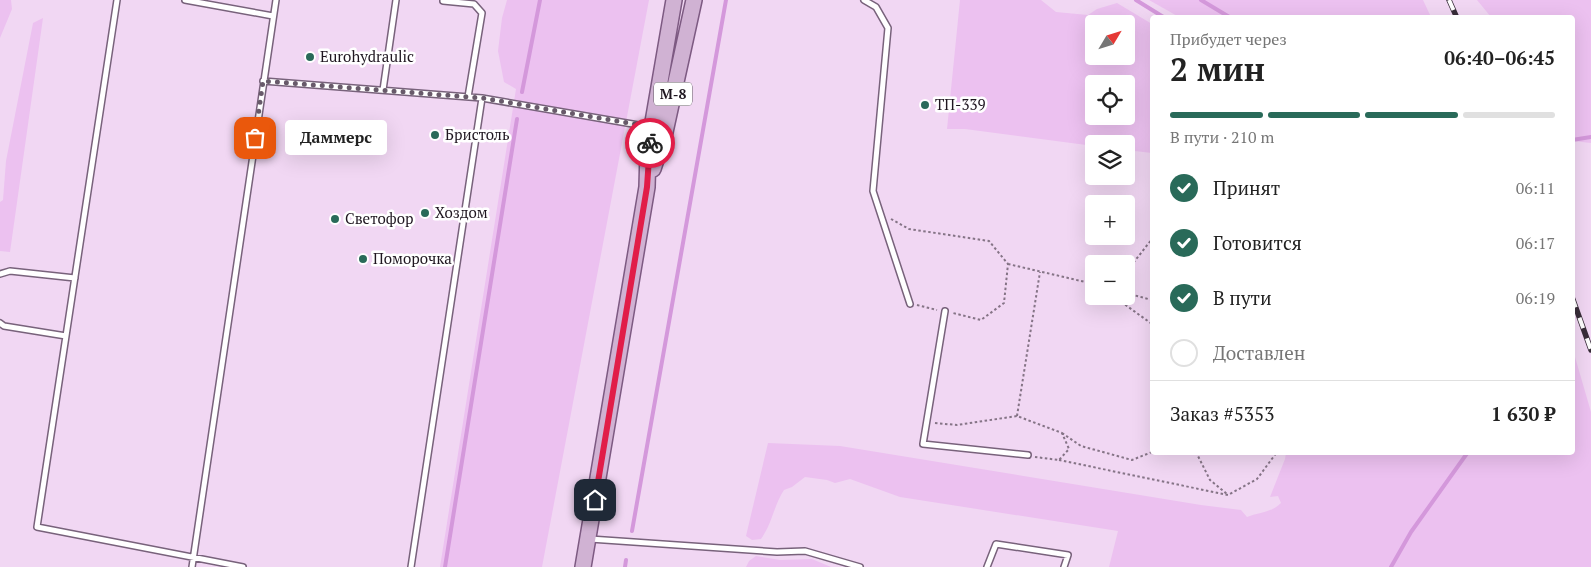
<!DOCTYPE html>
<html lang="ru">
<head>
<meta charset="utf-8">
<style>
	:root { --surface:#fff; --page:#f6f6f6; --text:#222; --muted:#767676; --line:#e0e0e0; --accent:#296a59 }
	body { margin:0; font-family:"PT Serif",serif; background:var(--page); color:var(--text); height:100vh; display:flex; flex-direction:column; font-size:19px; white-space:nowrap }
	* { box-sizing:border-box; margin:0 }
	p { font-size:16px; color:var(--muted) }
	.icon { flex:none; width:28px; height:28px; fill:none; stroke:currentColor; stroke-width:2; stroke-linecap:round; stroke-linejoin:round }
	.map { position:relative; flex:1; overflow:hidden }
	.panel { position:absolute; left:1150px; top:15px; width:425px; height:440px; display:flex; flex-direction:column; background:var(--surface); border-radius:5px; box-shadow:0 5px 20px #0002 }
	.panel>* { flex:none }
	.needle { width:32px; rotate:52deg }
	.buttons { position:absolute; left:1085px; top:15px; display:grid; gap:10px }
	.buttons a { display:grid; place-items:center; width:50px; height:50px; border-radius:5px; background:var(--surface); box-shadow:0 5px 20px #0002; font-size:25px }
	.pin { position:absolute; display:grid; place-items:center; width:42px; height:42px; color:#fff; margin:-21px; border-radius:10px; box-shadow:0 2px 8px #0006 }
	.courier { position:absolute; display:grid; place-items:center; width:50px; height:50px; margin:-25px; border:4px solid #e11d48; border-radius:50%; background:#fff; color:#222; box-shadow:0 1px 6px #0007 }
	.bubble { position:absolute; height:35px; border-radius:5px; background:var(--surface); box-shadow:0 5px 20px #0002; font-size:16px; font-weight:700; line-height:35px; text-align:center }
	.overview em { font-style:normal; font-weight:700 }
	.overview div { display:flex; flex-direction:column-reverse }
	.overview { display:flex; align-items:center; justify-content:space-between; height:85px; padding:0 20px }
	h1 { font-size:32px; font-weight:700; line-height:38px }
	.bar { display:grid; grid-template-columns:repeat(4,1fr); gap:8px 5px; align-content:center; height:60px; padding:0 20px }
	.bar i { height:6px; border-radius:4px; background:var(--line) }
	.bar .active { background:var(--accent) }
	.bar p { grid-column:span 4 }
	.line { display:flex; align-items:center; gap:12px; padding:0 20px; border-top:1px solid var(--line) }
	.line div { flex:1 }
	ol { padding:0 20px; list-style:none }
	li { display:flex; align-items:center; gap:15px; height:55px }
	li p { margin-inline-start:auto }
	li .icon { padding:5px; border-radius:50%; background:var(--accent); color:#fff; stroke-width:4 }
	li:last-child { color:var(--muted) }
	li i { width:28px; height:28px; border:2px solid var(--line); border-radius:50% }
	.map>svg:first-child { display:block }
	.green { fill:#ecc1f0; fill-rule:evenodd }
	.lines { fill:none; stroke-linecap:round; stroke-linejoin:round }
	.stream { stroke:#d498db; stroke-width:4 }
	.lane-casing { stroke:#78627b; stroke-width:8 }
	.primary-casing { stroke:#7d5a82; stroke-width:18 }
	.path { stroke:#857486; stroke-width:2; stroke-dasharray:2.5 2.5; stroke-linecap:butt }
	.lane { stroke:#fff; stroke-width:5 }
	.primary { stroke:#d0b2d3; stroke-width:15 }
	.rail-casing { stroke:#382d39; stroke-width:5.5 }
	.rail { stroke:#fff; stroke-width:4; stroke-dasharray:11; stroke-linecap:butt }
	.done { stroke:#685a6a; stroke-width:5; stroke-dasharray:0 9 }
	.route { stroke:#e11d48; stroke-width:6 }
	.poi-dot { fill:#296a59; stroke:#fff; stroke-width:2 }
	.labels { text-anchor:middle; stroke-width:5; stroke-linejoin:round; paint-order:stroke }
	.shield { fill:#fff; stroke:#625c63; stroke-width:1 }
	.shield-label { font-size:14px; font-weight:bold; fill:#1f1620 }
	.poi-label { font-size:15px; fill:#1f1620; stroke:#fff; text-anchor:start }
</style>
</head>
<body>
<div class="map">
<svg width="1591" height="567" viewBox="0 0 1591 567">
	<rect width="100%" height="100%" fill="#f1d7f3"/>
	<path class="green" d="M0 0H11L12 9 0 38Z
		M507 0H649L542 567H440L516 89 504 82 498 51 502 18Z
		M960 0H1041L1056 12 1088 15 1097 9 1117 3 1152 24V153L1126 150V144H1094V146L965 129H947ZM1094 24H1126V56H1094ZM1094 84H1126V116H1094Z
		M1149 0H1423L1431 17H1179Z
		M1477 0H1591V143L1573 141 1572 18 1491 17Z
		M43 18 10 252 0 251V202L3 200 6 161 33 23Z
		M1573 350 1591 412V567H1109L1118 531 900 497 850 479 835 483 827 480 805 477 792 487 784 490C774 505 772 524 761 539L752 540 746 536 768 443 840 446 1201 505 1241 510 1247 517C1259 512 1271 513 1281 503L1278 496 1270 497 1285 459 1286 453 1572 452Z
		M756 556 780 560 812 559 831 567H746L749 561Z"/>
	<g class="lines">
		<path class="stream" d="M1136 0 1165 18
			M1201 0 1231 18
			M522 92 540 0
			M1572 140 1591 137
			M632 531 726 0
			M445 567 517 119
			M625 567 626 560
			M1391 567 1411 532 1468 452"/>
		<g class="lane-casing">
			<path id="lane" d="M117 0 37 527 243 567
				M185 0 273 16
				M864 0 876 7 888 28 873 191 910 304
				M443 1 474 4 482 13 468 97
				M263 81 482 98 650 127
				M383 90 396 0
				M0 274 10 271 75 278
				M945 311 923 444 1028 455
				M0 323 4 326 66 336
				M590 539 777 552 805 551 860 567
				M192 567 276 0
				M411 567 482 98
				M987 567 996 544 1068 555 1064 567"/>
		</g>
		<g class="primary-casing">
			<path id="primary" d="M653 169 665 132 694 0
				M583 567 647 187 648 151 674 0"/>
		</g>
		<path class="path" d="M891 219 909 229 989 241 1008 264 1004 303 981 320 953 313
			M1008 264 1094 284
			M1126 269 1130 267 1152 239
			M1126 293 1152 300
			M1113 296 1152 324
			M917 305 937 310
			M1017 416 1040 272
			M935 423 957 425 1017 416 1062 433 1069 449 1059 460 1035 457
			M1062 433 1081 446 1132 460 1152 452
			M1196 452 1210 480 1227 494
			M1059 460 1228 495 1257 479 1277 452"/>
		<use href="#lane" class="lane"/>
		<use href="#primary" class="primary"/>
		<g class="rail-casing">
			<path id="rail" d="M1449 0 1457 18
				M1572 297 1591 350"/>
		</g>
		<use href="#rail" class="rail"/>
	</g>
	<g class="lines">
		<path class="done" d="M255 138 263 81 482 98 652 127 650 143"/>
		<path class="route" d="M595 500 647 187 650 143"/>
	</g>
	<g class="poi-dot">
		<circle cx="310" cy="57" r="5"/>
		<circle cx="925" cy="105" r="5"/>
		<circle cx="435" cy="135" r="5"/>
		<circle cx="425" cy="213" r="5"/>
		<circle cx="335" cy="219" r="5"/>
		<circle cx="363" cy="259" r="5"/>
	</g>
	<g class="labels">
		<rect class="shield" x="654" y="82.5" width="38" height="23" rx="4"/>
		<g class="shield-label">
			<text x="673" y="99">М-8</text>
		</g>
		<g class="poi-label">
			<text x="320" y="62">Eurohydraulic</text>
			<text x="935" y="110">ТП-339</text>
			<text x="445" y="140">Бристоль</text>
			<text x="435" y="218">Хоздом</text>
			<text x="345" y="224">Светофор</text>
			<text x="373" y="264">Поморочка</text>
		</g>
	</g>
</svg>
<div class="buttons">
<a><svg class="needle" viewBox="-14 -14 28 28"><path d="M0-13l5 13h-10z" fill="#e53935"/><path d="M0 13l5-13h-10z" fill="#767676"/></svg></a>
<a><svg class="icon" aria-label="locate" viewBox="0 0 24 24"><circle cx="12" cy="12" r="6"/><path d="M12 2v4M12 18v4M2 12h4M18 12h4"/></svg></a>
<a><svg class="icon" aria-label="layers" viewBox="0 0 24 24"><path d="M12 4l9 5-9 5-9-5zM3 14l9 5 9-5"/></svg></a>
<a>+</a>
<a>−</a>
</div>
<div class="pin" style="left:255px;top:138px;background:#ea580c"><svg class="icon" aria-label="bag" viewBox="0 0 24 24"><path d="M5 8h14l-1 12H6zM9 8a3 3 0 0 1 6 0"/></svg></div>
<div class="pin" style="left:595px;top:500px;background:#1f2937"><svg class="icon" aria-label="home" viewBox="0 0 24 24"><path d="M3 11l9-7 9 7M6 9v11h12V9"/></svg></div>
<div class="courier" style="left:650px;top:143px"><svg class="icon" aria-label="bike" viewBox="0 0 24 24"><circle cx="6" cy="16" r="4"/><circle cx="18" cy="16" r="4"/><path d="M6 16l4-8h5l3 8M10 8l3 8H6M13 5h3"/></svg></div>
<div class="bubble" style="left:285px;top:120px;width:102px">Даммерс</div>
<section class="panel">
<div class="overview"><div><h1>2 мин</h1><p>Прибудет через</p></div><em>06:40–06:45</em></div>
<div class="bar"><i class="active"></i><i class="active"></i><i class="active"></i><i></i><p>В пути · 210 m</p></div>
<ol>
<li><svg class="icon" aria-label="check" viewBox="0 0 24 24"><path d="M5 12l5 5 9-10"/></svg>Принят<p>06:11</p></li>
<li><svg class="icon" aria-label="check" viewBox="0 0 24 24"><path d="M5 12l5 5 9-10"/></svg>Готовится<p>06:17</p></li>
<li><svg class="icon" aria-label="check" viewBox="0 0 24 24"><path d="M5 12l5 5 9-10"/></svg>В пути<p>06:19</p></li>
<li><i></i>Доставлен</li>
</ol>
<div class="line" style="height:65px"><div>Заказ #5353</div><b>1 630 ₽</b></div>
</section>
</div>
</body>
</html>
